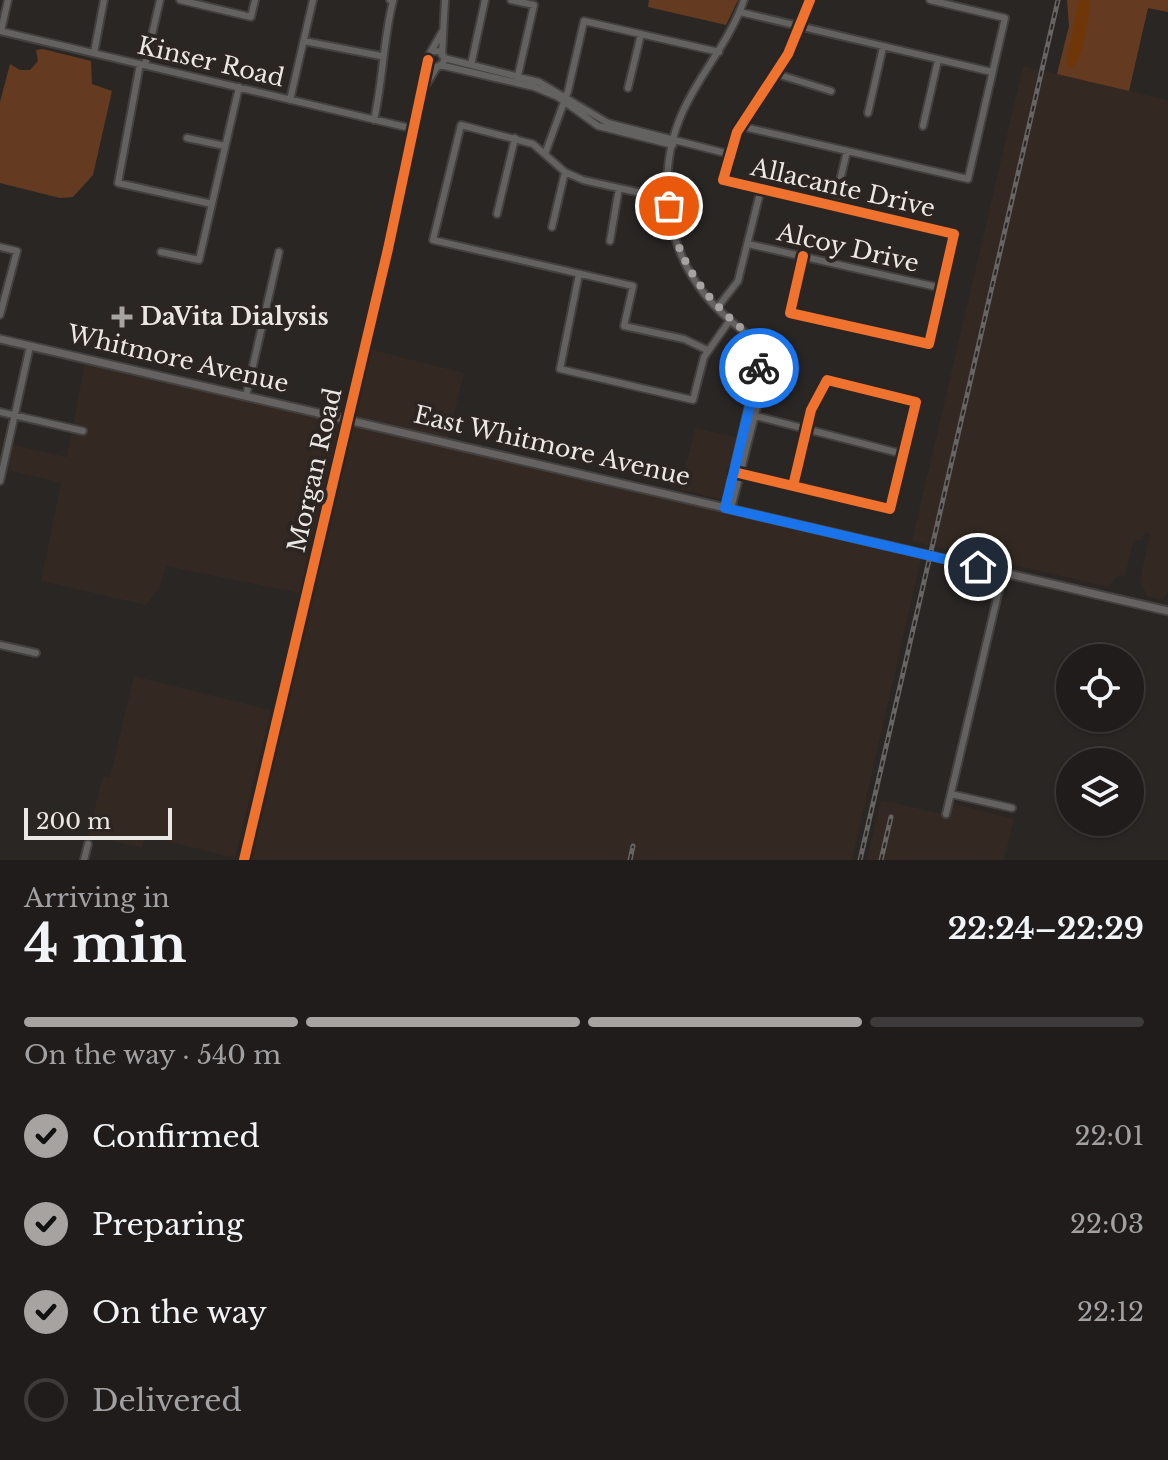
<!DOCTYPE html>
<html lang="en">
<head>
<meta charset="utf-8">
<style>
	:root { --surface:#1f1c1b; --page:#2c2928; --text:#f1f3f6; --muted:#a1a1a3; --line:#3c3a3a; --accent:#a7a3a1 }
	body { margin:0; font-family:"Libre Baskerville",serif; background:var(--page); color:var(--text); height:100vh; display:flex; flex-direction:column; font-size:30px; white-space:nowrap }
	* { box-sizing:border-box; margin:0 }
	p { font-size:26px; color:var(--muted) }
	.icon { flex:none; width:44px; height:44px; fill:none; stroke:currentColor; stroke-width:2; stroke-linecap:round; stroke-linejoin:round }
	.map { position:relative; height:860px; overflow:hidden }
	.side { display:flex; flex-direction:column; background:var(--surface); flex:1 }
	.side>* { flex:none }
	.buttons { position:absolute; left:1056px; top:644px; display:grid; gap:16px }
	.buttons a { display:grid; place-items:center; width:88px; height:88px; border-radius:50%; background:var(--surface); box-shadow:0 2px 6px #0004,0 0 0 2px var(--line); font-size:40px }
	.scale { position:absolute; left:24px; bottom:20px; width:148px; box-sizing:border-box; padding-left:8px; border:4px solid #ebe7e4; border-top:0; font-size:22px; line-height:28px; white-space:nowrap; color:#ebe7e4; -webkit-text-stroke:6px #2c2521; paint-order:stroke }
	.pin { position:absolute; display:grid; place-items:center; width:68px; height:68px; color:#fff; margin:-34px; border:4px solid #fff; border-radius:50%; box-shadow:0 2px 8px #0007 }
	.courier { position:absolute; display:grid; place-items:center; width:80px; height:80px; margin:-40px; border:6px solid #1a73e8; border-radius:50%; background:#fff; color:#222; box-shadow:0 2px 10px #0007 }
	.summary em { font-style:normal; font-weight:800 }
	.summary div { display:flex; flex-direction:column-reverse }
	.summary { display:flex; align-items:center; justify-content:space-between; height:136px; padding:0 24px }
	h1 { font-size:52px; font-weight:800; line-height:60px }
	.bar { display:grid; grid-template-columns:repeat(4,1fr); gap:12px 8px; align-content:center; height:96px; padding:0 24px }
	.bar i { height:10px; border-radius:6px; background:var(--line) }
	.bar .current { background:var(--accent) }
	.bar p { grid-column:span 4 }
	ol { padding:0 24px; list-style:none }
	li { display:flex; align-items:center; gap:24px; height:88px }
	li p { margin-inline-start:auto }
	li .icon { padding:8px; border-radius:50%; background:var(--accent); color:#111; stroke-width:4 }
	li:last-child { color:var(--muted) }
	li i { width:44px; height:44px; border:4px solid var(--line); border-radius:50% }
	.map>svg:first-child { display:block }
	.built { fill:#332922 }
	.green { fill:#643b20 }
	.water { fill:#6f3707 }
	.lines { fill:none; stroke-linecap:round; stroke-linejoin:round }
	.minor-casing { stroke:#434140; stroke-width:10 }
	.major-casing { stroke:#434140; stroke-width:11 }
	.minor { stroke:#646261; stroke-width:6 }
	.major { stroke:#656261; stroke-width:7 }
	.rail-casing { stroke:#676564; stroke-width:5 }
	.rail { stroke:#2c2521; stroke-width:2; stroke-dasharray:6; stroke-linecap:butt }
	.cycleway-casing { stroke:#2c2521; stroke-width:15 }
	.cycleway { stroke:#ef722f; stroke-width:10 }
	.done { stroke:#a7a3a1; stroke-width:8; stroke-dasharray:0 14.4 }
	.route { stroke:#1a73e8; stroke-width:10 }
	.poi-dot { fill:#a7a3a1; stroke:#2c2521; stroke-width:3 }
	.labels { text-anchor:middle; stroke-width:8; stroke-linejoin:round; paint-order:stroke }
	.street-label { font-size:24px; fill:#ebe7e4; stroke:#2c2521 }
	.poi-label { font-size:24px; font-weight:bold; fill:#ebe7e4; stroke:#2c2521; text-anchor:start }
</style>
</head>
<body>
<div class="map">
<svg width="1168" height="860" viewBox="0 0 1168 860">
	<rect width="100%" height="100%" fill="#292624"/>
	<path class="built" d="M1023 66 1168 100V591L1163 600 1147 596 1140 580 1150 534 1145 533 1142 541 1134 539 1125 576H1117L1108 587 912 541Z
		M365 348 464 373 448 439 351 416Z
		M86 357 640 487 921 559 852 860H252L309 595 166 566 159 588 146 605 41 581 61 483 8 470 13 445 67 457Z
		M695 428 744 439 730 501 680 490Z
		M134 676 271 710 235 858 146 836 142 848 88 835 103 776 110 777Z
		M881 800 942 814 945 802 1014 819 1004 860H867Z"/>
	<path class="green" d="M649 0H738L726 25 648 7Z
		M1067 0H1168V12L1148 8 1129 91 1057 74 1069 26Z
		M43 49 91 61 92 84 112 91 93 175 73 197 60 198 0 183V102L10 64 20 70H30L38 61 36 50Z"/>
	<path class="water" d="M1079 0H1090C1088 19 1085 56 1071 69L1066 64Z"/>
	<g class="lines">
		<g class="minor-casing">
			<path id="minor" d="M180 0 251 17 255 0
				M511 0 534 5 517 80
				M740 12 992 72
				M0 31 414 129
				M1 31 8 0
				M304 41 381 56
				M428 59a8 8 0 1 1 16 0a8 8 0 1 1-16 0Z
				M94 53 104 0
				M430 53 442 32
				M442 55 445 0
				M444 58 539 82 608 123 729 154
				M140 64 118 183 212 204
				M145 65 160 0
				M440 65 534 87 558 97 598 126 673 145
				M471 65 485 0
				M777 74 831 91
				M424 88 437 67
				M628 88 641 34
				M290 100 313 0
				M868 113 883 47
				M374 120C383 80 383 41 393 1L390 0
				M740 126 968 179 1005 18 930 0
				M923 126 938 60
				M187 138 225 146
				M545 154 568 91 584 21 719 52
				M668 199 583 180 565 172 533 144 461 125 433 240 633 286 624 326 684 339 707 350
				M834 206 847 151
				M497 214 515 138
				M552 227 565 172
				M610 241 619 188
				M748 244 941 288
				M0 247 17 251 0 315
				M161 252 199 260 239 87
				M803 256 790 313 929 344 954 234 723 180 737 132 788 54 810 0
				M579 274 560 369 693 400 704 357 730 320
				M717 308 738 281 761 189
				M246 396 279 252
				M0 412 83 431
				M752 415 903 454
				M734 472 890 509 916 402 827 380 811 410 793 486
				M0 481 30 346
				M725 508 753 388 768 350
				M731 509 771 352C748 335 724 318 706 296 662 242 655 163 688 101 706 66 731 38 744 0
				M0 645 36 653
				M951 794 1012 808
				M946 814 1003 573
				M84 860 88 844
				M244 860 388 249 428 60"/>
		</g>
		<g class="major-casing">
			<path id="major" d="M0 339 1168 611"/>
		</g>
		<use href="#minor" class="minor"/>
		<use href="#major" class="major"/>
		<g class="rail-casing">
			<path id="rail" d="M630 860 633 846
				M860 860 1058 0
				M881 860 891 817"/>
		</g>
		<use href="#rail" class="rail"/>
		<g class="cycleway-casing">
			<path id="cycleway" d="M803 256 790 313 929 344 954 234 723 180 737 132 788 54 810 0
				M734 472 890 509 916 402 827 380 811 410 793 486
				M244 860 388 249 428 60"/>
		</g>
		<use href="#cycleway" class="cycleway"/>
	</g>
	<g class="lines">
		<path class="done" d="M669 206C677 273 718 311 768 350L759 368"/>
		<path class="route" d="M759 368 725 508 978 567"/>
	</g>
	<path class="poi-dot" d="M118 305h8v8h8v8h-8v8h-8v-8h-8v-8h8z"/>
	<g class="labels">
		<g class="street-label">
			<text transform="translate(211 62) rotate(13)" y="8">Kinser Road</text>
			<text transform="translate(843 188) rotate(13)" y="8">Allacante Drive</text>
			<text transform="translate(848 248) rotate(13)" y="8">Alcoy Drive</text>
			<text transform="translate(178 359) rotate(13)" y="8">Whitmore Avenue</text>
			<text transform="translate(552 446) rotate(13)" y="8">East Whitmore Avenue</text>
			<text transform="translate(315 470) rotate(-77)" y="8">Morgan Road</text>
		</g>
		<g class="poi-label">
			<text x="140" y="325">DaVita Dialysis</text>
		</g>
	</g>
</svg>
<div class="buttons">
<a><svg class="icon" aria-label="locate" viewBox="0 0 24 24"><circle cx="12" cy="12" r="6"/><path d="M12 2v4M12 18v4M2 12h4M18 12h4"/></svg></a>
<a><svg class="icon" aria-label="layers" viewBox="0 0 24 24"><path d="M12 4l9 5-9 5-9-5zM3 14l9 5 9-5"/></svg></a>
</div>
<div class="scale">200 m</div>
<div class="pin" style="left:669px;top:206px;background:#ea580c"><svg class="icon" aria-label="bag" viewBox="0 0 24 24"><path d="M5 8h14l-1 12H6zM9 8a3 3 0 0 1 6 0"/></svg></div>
<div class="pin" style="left:978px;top:567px;background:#1f2937"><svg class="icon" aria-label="home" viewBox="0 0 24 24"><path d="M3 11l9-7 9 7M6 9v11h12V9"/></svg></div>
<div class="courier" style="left:759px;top:368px"><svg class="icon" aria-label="bike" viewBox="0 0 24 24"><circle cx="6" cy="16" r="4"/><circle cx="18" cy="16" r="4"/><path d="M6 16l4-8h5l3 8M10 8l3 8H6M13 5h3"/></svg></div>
</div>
<section class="side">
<div class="summary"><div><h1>4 min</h1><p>Arriving in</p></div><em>22:24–22:29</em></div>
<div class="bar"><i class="current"></i><i class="current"></i><i class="current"></i><i></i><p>On the way · 540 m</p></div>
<ol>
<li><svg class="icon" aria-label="check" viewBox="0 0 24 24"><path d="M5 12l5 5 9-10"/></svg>Confirmed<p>22:01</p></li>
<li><svg class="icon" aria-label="check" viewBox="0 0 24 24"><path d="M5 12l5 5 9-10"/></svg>Preparing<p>22:03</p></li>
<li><svg class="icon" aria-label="check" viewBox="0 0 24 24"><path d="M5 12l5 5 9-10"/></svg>On the way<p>22:12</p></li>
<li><i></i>Delivered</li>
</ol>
</section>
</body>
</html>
